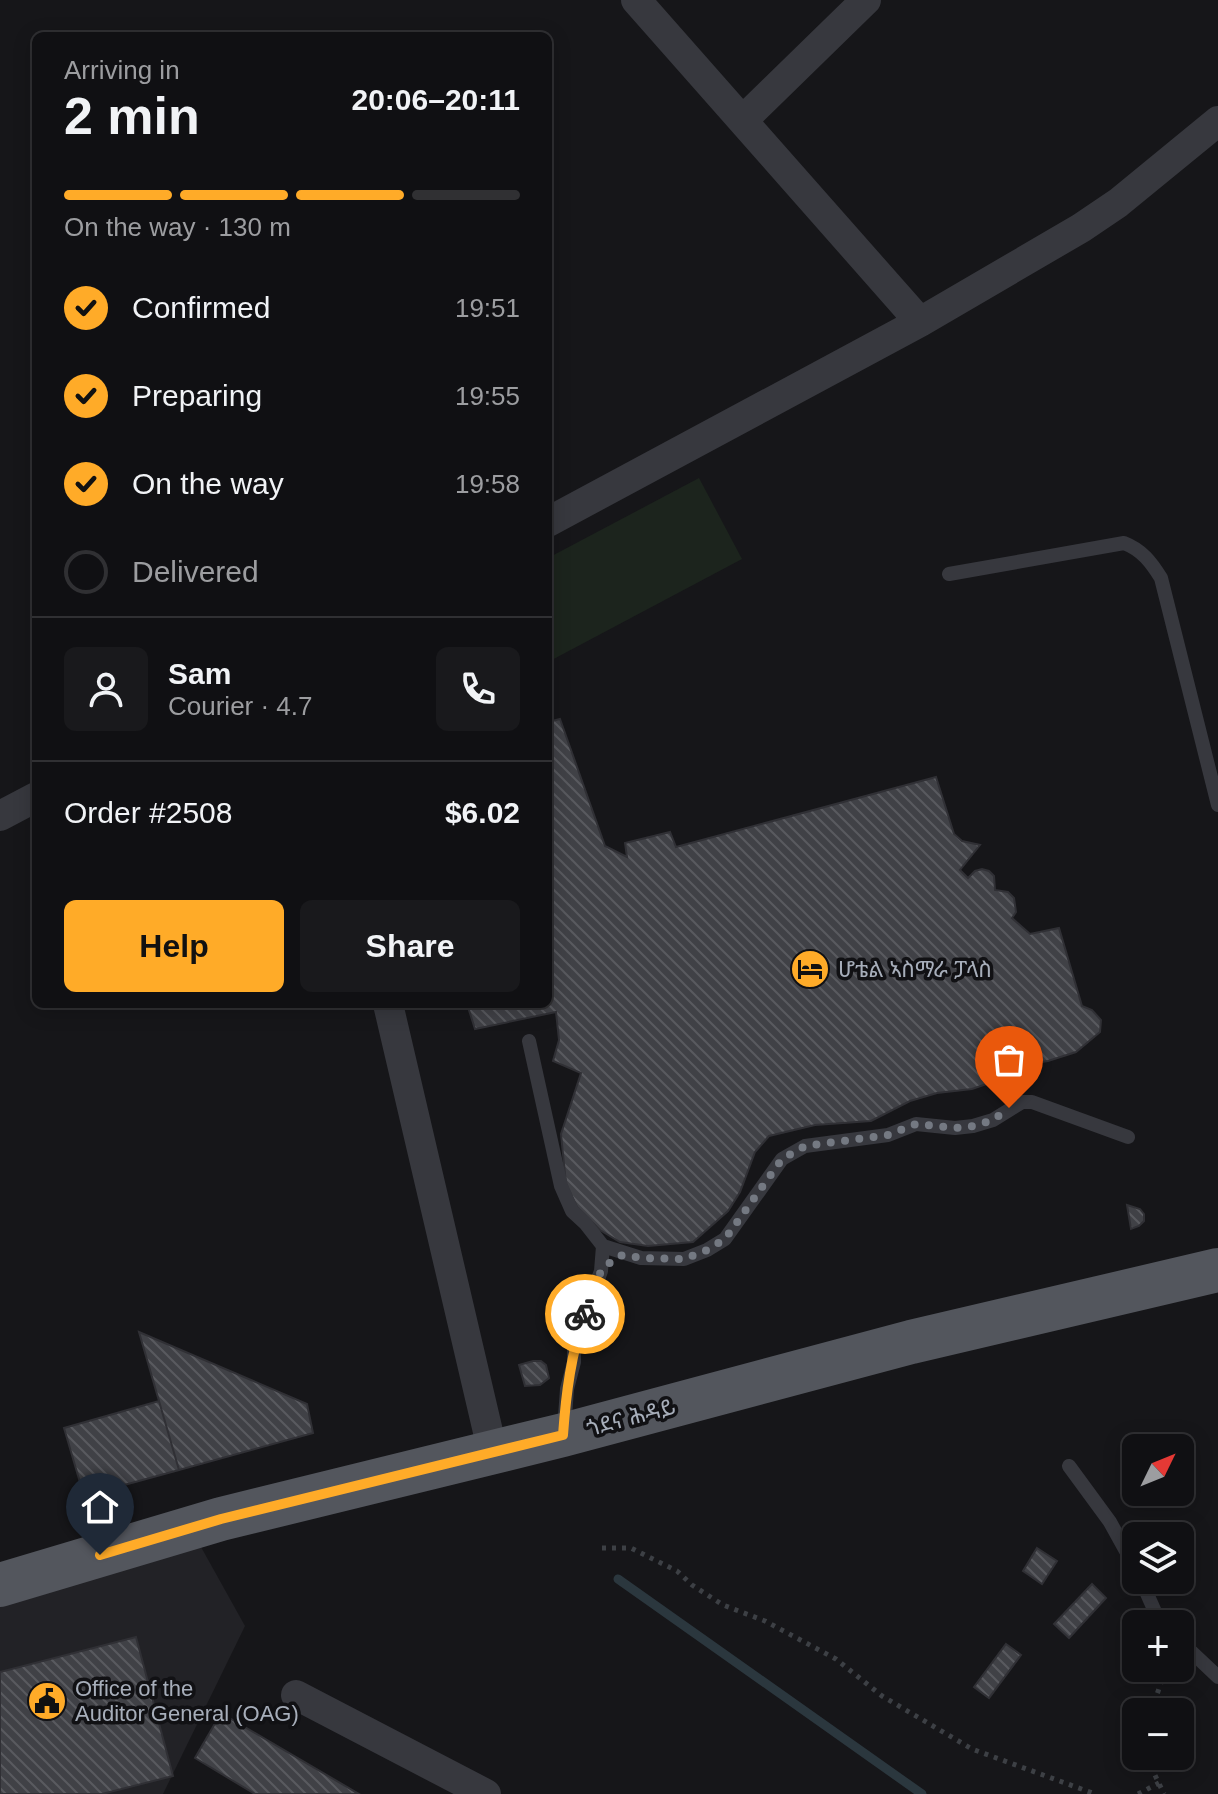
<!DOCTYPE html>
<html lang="en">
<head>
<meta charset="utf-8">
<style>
	:root { --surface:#101013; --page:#19191c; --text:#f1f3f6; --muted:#9c9da0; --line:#303033; --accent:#ffab28 }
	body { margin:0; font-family:Helvetica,"Noto Sans Ethiopic",sans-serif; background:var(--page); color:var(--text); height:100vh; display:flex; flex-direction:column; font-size:30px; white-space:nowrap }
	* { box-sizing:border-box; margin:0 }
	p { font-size:26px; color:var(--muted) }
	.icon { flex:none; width:44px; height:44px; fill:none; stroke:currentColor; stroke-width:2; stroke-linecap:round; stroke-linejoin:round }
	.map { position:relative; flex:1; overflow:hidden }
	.details { position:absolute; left:32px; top:32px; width:520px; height:976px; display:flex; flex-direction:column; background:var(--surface); border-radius:12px; box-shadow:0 4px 20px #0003,0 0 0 2px var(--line) }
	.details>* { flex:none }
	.needle { width:52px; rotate:47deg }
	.buttons { position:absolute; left:1122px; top:1434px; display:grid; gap:16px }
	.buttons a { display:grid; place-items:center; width:72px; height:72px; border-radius:12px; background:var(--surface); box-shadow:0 4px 20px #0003,0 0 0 2px var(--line); font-size:40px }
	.pin { position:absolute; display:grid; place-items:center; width:68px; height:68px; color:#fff; margin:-82px -34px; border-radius:50% 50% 50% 0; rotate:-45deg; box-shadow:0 0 8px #0007 }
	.pin .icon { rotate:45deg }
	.courier { position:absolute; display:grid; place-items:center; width:80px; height:80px; margin:-40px; border:6px solid #ffab28; border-radius:50%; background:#fff; color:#222; box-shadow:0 2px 10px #0007 }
	.summary em { font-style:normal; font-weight:600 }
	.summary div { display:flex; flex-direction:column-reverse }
	.summary { display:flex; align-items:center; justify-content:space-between; height:136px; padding:0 32px }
	h1 { font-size:52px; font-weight:600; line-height:60px }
	.bar { display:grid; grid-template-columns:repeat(4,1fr); gap:12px 8px; align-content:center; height:96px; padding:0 32px }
	.bar i { height:10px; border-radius:6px; background:var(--line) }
	.bar .current { background:var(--accent) }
	.bar p { grid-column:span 4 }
	.line { display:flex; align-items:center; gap:20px; padding:0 32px; border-top:2px solid var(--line) }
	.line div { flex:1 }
	.round { display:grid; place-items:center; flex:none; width:84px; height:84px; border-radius:12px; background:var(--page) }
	ol { padding:0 32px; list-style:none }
	li { display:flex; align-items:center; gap:24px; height:88px }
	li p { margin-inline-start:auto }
	li .icon { padding:8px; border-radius:50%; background:var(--accent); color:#111; stroke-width:4 }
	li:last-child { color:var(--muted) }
	li i { width:44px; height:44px; border:4px solid var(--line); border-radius:50% }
	.cta { display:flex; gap:16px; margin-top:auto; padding:16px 32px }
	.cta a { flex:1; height:92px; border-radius:12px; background:var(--accent); color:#111; font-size:32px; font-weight:600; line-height:92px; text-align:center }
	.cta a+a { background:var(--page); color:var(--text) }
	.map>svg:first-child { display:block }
	.built { fill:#222226 }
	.green { fill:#1c241d }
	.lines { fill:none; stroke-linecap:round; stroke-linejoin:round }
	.stream { stroke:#2b373e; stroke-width:9 }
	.building { fill:url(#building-back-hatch); stroke:#303035; stroke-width:2 }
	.path { stroke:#3d4045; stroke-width:5; stroke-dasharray:4 6; stroke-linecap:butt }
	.service { stroke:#37383e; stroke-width:14 }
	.minor { stroke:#37383e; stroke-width:30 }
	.primary { stroke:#53565d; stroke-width:44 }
	.done { stroke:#747982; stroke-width:8; stroke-dasharray:0 14.4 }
	.route { stroke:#ffab28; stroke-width:10 }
	.labels { text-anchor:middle; stroke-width:7; stroke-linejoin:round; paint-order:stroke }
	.poi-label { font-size:22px; fill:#a7aeba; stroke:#111114; text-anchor:start }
	.street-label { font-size:22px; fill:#a7aeba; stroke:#111114 }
</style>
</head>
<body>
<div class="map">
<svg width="1218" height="1794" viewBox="0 0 1218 1794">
	<defs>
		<pattern id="building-back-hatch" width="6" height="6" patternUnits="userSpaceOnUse" patternTransform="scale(2)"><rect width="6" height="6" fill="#404146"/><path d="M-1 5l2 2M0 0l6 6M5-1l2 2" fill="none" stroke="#595a5f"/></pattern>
	</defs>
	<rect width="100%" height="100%" fill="#161619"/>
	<path class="built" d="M196 1538 245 1626 163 1794H0V1601Z"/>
	<path class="green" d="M699 478 742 559 548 662V558Z"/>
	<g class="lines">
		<path class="stream" d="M618 1579 922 1794"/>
	</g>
	<path class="building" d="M560 719 605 846 627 857 625 843 670 832 676 847 936 777 954 834 962 841 980 845 960 870 968 878 975 871 982 869 989 871 994 876 995 890 1008 892 1014 898 1016 912 1012 918 1030 934 1059 928 1082 1006 1092 1010 1101 1020 1100 1032 1076 1052 1048 1061 1016 1066 1001 1079 972 1089 937 1093 910 1101 871 1121 815 1125 769 1136 755 1152 740 1192 728 1211 693 1242 648 1246 620 1242 600 1230 577 1207 566 1184 561 1134 581 1073 553 1061 559 1040 556 1012 475 1029 467 1004H548V722Z
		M1127 1205 1140 1209 1144 1214V1221L1139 1226 1131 1229Z
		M139 1332 307 1404 313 1433 179 1470Z
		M533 1361H541L546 1365 549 1378 540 1385 525 1386 519 1365Z
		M159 1401 179 1470 84 1496 64 1428Z
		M1037 1548 1057 1561 1042 1584 1023 1571Z
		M1092 1584 1106 1598 1069 1638 1054 1624Z
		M136 1637 173 1776 102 1794H0V1672Z
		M1006 1644 1021 1655 989 1698 974 1687Z
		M221 1713 359 1794H255L195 1758Z"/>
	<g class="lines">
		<path class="path" d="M602 1548H631L677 1571 692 1585 723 1605 765 1621 836 1659 882 1696 972 1749 1095 1794
			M1151 1712 1166 1668
			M1150 1756 1153 1771 1164 1794
			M1138 1794 1159 1783"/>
		<path class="service" d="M949 574 1124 543C1142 550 1151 562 1161 578L1218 805
			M529 1041 561 1186 572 1211 585 1223 603 1246 601 1271 574 1344V1362L567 1389 564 1430
			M603 1246 641 1258 684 1259 707 1250 725 1239 782 1159 805 1146 888 1135 916 1124 955 1128 973 1126 993 1120 1022 1102H1032L1128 1137
			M1069 1466 1110 1522 1136 1569
			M1141 1580 1156 1614 1165 1624
			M1180 1641 1218 1677"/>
		<path class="minor" d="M636 0 920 322
			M743 120 866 0
			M548 522 920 322 1081 228 1118 203 1218 121
			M0 816 36 797
			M388 1004 493 1453
			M296 1695 486 1794"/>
		<path class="primary" d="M0 1585 221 1519 563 1435 911 1342 1218 1270"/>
	</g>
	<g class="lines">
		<path class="done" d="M585 1314 601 1271 615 1258 623 1255 641 1258 684 1259 707 1250 725 1239 782 1159 805 1146 888 1135 916 1124 955 1128 973 1126 993 1120 1009 1108"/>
		<path class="route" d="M100 1555 221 1519 563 1435C566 1394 571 1353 585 1314"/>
	</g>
	<defs>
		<g id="hotel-disc" transform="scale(2)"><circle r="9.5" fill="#ffab28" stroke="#111114"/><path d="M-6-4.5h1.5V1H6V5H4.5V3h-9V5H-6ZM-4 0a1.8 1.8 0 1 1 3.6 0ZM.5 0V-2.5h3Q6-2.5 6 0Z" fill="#111"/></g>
		<g id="civic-disc" transform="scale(2)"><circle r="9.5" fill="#ffab28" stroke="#111114"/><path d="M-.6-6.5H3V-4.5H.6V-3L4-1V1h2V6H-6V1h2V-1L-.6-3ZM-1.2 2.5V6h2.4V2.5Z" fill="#111"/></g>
	</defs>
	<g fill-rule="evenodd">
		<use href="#hotel-disc" x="810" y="969"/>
		<use href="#civic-disc" x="47" y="1701"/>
	</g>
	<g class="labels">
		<g class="poi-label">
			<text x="838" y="977">ሆቴል ኣስማራ ፓላስ</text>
			<text x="75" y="1696">Office of the<tspan x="75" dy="25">Auditor General (OAG)</tspan></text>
		</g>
		<g class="street-label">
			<text transform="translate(631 1417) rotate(-15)" y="8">ጎደና ሕዳይ</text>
		</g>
	</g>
</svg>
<div class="buttons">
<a><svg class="needle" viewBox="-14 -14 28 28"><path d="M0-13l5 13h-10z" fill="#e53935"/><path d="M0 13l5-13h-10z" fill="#9c9da0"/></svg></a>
<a><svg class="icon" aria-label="layers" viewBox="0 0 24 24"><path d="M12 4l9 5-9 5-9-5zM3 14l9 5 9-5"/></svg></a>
<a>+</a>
<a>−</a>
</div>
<div class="pin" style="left:1009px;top:1108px;background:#ea580c"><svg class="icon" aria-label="bag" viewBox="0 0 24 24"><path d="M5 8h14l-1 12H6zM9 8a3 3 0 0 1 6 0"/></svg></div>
<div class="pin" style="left:100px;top:1555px;background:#1f2937"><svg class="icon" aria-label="home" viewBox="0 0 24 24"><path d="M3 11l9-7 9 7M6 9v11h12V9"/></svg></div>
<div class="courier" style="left:585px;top:1314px"><svg class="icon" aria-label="bike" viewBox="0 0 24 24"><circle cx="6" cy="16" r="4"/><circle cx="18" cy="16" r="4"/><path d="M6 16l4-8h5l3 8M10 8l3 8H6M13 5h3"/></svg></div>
<section class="details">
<div class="summary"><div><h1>2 min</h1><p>Arriving in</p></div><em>20:06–20:11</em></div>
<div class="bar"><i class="current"></i><i class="current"></i><i class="current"></i><i></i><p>On the way · 130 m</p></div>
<ol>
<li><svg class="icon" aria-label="check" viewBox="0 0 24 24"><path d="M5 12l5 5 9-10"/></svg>Confirmed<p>19:51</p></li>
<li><svg class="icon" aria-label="check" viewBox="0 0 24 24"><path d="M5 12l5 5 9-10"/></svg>Preparing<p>19:55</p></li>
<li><svg class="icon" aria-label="check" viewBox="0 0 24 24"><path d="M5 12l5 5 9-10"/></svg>On the way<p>19:58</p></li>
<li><i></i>Delivered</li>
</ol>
<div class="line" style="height:144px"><a class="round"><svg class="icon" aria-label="person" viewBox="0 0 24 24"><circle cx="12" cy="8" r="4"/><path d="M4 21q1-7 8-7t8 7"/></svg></a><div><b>Sam</b><p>Courier · 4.7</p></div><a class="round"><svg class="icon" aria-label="phone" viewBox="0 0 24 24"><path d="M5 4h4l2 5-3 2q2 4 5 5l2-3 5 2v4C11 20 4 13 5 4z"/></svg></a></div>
<div class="line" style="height:104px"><div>Order #2508</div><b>$6.02</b></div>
<div class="cta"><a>Help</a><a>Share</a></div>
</section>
</div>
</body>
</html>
